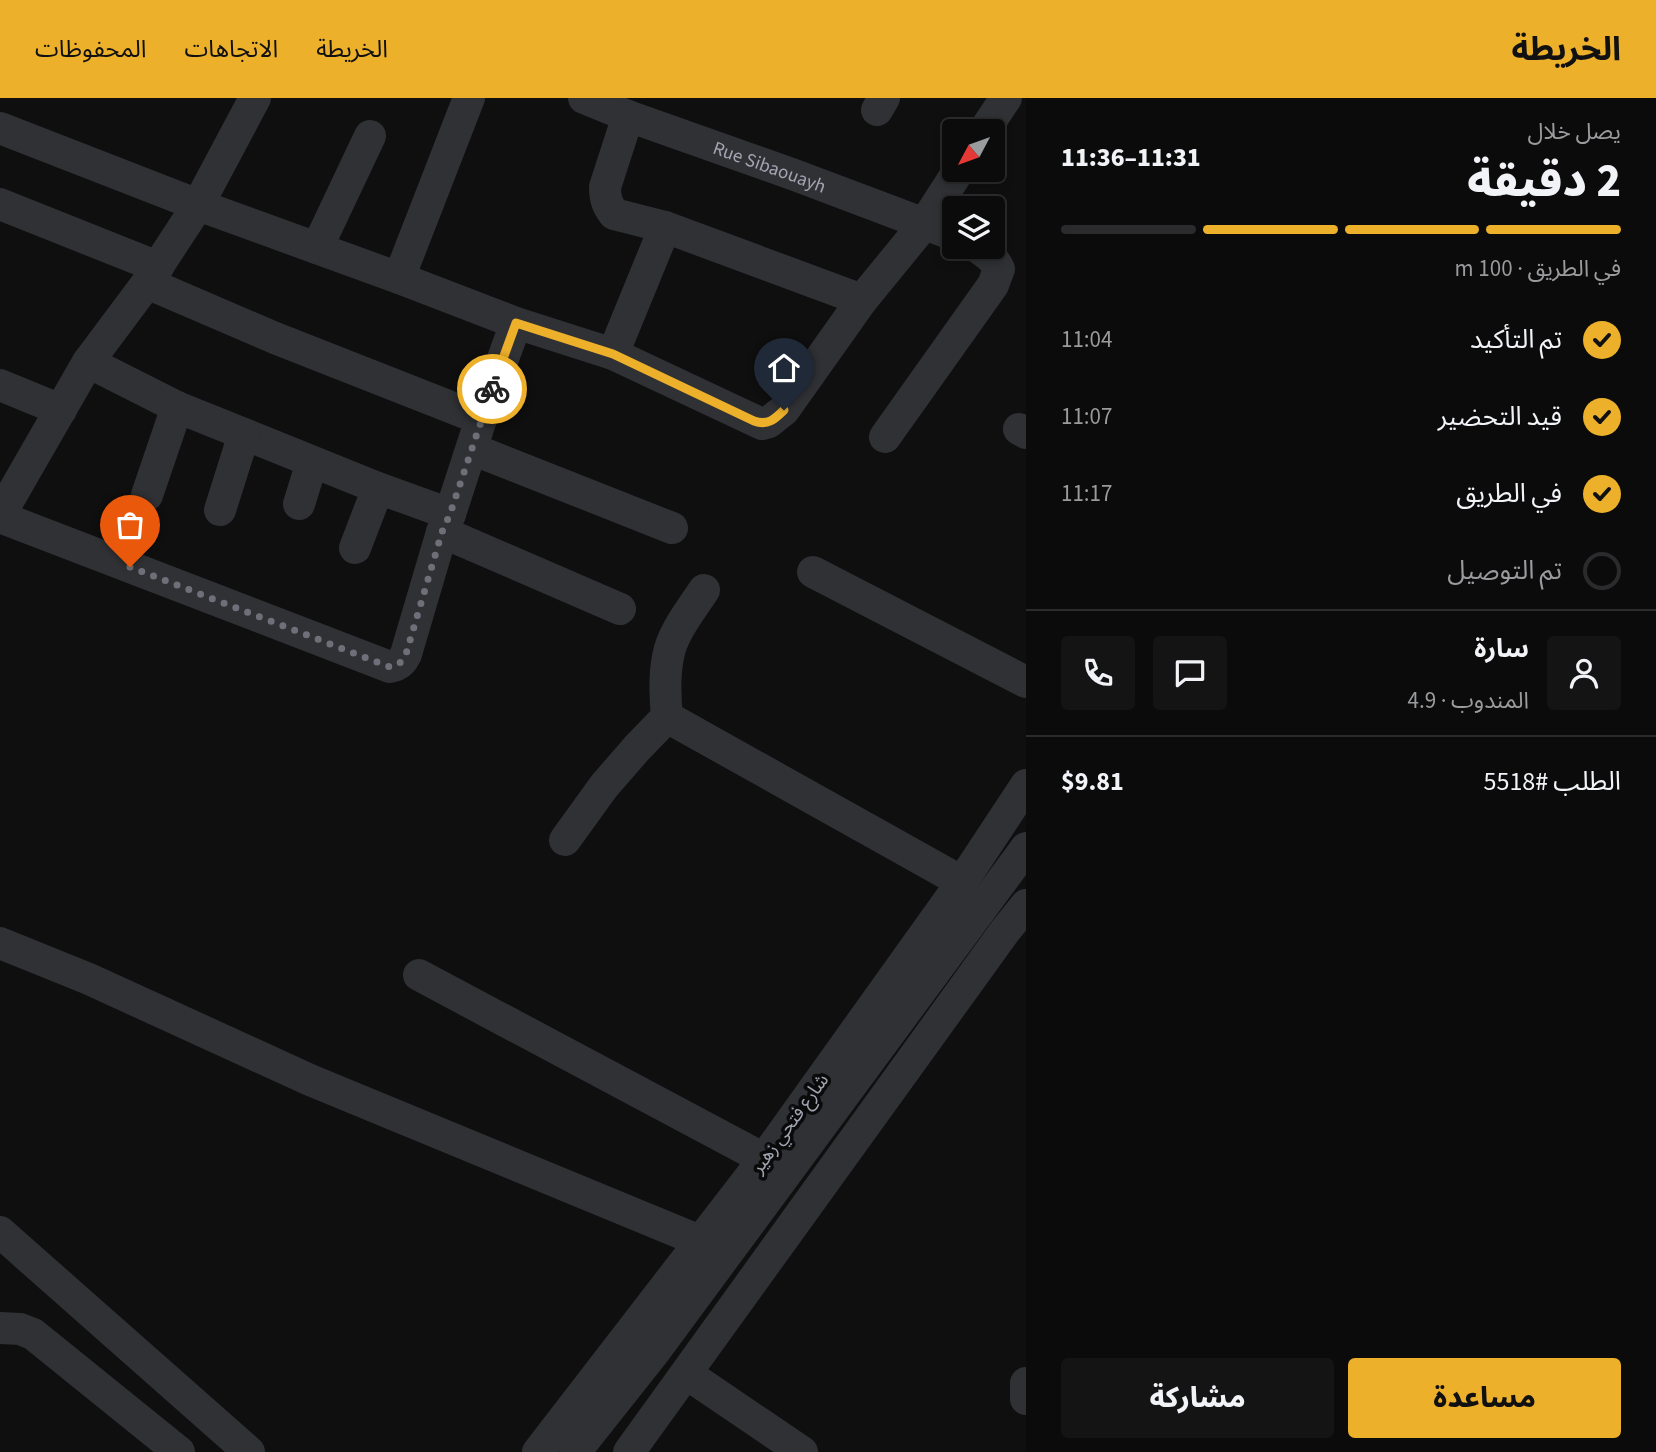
<!DOCTYPE html>
<html lang="ar">
<head>
<meta charset="utf-8">
<style>
	:root { --surface:#0b0b0c; --page:#141415; --text:#f1f3f6; --muted:#9a9b9d; --line:#2b2b2d; --accent:#edb02b }
	body { margin:0; font-family:"Source Sans 3","Noto Sans Arabic",sans-serif; background:var(--page); color:var(--text); direction:rtl; height:100vh; display:flex; flex-direction:column; font-size:26px; white-space:nowrap }
	* { box-sizing:border-box; margin:0 }
	p { font-size:23px; color:var(--muted) }
	.icon { flex:none; width:38px; height:38px; fill:none; stroke:currentColor; stroke-width:2; stroke-linecap:round; stroke-linejoin:round }
	.map { position:relative; flex:1; overflow:hidden; direction:ltr }
	.sheet { display:flex; flex-direction:column; background:var(--surface); width:630px }
	.sheet>* { flex:none }
	.needle { width:46px; rotate:229deg }
	.tools { position:absolute; left:942px; top:21px; display:grid; gap:14px }
	.tools a { display:grid; place-items:center; width:63px; height:63px; border-radius:7px; background:var(--surface); box-shadow:0 4px 10px #0003,0 0 0 2px var(--line); font-size:35px }
	.pin { position:absolute; display:grid; place-items:center; width:60px; height:60px; color:#fff; margin:-72px -30px; border-radius:50% 50% 50% 0; rotate:-45deg; box-shadow:0 0 7px #0007 }
	.pin .icon { rotate:45deg }
	.courier { position:absolute; display:grid; place-items:center; width:70px; height:70px; margin:-35px; border:5px solid #edb02b; border-radius:50%; background:#fff; color:#222; box-shadow:0 2px 9px #0007 }
	.head em { font-style:normal; font-weight:800 }
	.head div { display:flex; flex-direction:column-reverse }
	.head { display:flex; align-items:center; justify-content:space-between; height:119px; padding:0 35px }
	h1 { font-size:46px; font-weight:800; line-height:52px }
	.bar { display:grid; grid-template-columns:repeat(4,1fr); gap:10px 7px; align-content:center; height:84px; padding:0 35px }
	.bar i { height:9px; border-radius:5px; background:var(--line) }
	.bar .on { background:var(--accent) }
	.bar p { grid-column:span 4 }
	.line { display:flex; align-items:center; gap:18px; padding:0 35px; border-top:2px solid var(--line) }
	.line div { flex:1 }
	.round { display:grid; place-items:center; flex:none; width:74px; height:74px; border-radius:7px; background:var(--page) }
	ol { padding:0 35px; list-style:none }
	li { display:flex; align-items:center; gap:21px; height:77px }
	li p { margin-inline-start:auto }
	li .icon { padding:7px; border-radius:50%; background:var(--accent); color:#111; stroke-width:4 }
	li:last-child { color:var(--muted) }
	li i { width:38px; height:38px; border:4px solid var(--line); border-radius:50% }
	.action { display:flex; gap:14px; margin-top:auto; padding:14px 35px }
	.action a { flex:1; height:80px; border-radius:7px; background:var(--accent); color:#111; font-size:28px; font-weight:800; line-height:80px; text-align:center }
	.action a+a { background:var(--page); color:var(--text) }
	header { display:flex; align-items:center; gap:42px; box-sizing:border-box; height:98px; padding:0 35px; background:var(--accent); color:#111 }
	header strong { font-size:33px }
	nav { display:flex; gap:38px; margin-inline-start:auto; font-size:24px }
	main { display:flex; flex:1; min-height:0 }
	.map>svg:first-child { display:block }
	.lines { fill:none; stroke-linecap:round; stroke-linejoin:round }
	.minor { stroke:#303135; stroke-width:32 }
	.done { stroke:#6d7079; stroke-width:7; stroke-dasharray:0 12.6 }
	.route { stroke:#edb02b; stroke-width:9 }
	.labels { text-anchor:middle; stroke-width:7; stroke-linejoin:round; paint-order:stroke }
	.street-label { font-size:19px; fill:#a0a5b1; stroke:#0a0a0b }
</style>
</head>
<body>
<header>
<strong>الخريطة</strong>
<nav><a>الخريطة</a><a>الاتجاهات</a><a>المحفوظات</a></nav>
</header>
<main>
<section class="sheet">
<div class="head"><div><h1>2 دقيقة</h1><p>يصل خلال</p></div><em>11:31–11:36</em></div>
<div class="bar"><i class="on"></i><i class="on"></i><i class="on"></i><i></i><p>في الطريق · 100 m</p></div>
<ol>
<li><svg class="icon" aria-label="check" viewBox="0 0 24 24"><path d="M5 12l5 5 9-10"/></svg>تم التأكيد<p>11:04</p></li>
<li><svg class="icon" aria-label="check" viewBox="0 0 24 24"><path d="M5 12l5 5 9-10"/></svg>قيد التحضير<p>11:07</p></li>
<li><svg class="icon" aria-label="check" viewBox="0 0 24 24"><path d="M5 12l5 5 9-10"/></svg>في الطريق<p>11:17</p></li>
<li><i></i>تم التوصيل</li>
</ol>
<div class="line" style="height:126px"><a class="round"><svg class="icon" aria-label="person" viewBox="0 0 24 24"><circle cx="12" cy="8" r="4"/><path d="M4 21q1-7 8-7t8 7"/></svg></a><div><b>سارة</b><p>المندوب · 4.9</p></div><a class="round"><svg class="icon" aria-label="chat" viewBox="0 0 24 24"><path d="M4 5h16v11H9l-5 4z"/></svg></a><a class="round"><svg class="icon" aria-label="phone" viewBox="0 0 24 24"><path d="M5 4h4l2 5-3 2q2 4 5 5l2-3 5 2v4C11 20 4 13 5 4z"/></svg></a></div>
<div class="line" style="height:91px"><div>الطلب #5518</div><b>$9.81</b></div>
<div class="action"><a>مساعدة</a><a>مشاركة</a></div>
</section>
<div class="map">
<svg width="1026" height="1354" viewBox="0 0 1026 1354">
	<rect width="100%" height="100%" fill="#0f0f10"/>
	<g class="lines">
		<g class="minor">
			<path id="s1" d="M584 0 628 18 792 76 954 137"/>
			<path d="M877 12 884 0"/>
			<path d="M628 18 605 89C605 100 607 107 614 116L665 129 862 202"/>
			<path d="M0 30 198 107 399 180 516 225 613 256 762 326 769 324 784 312 862 202 925 125 959 72"/>
			<path d="M984 33 1006 0"/>
			<path d="M0 106 158 169"/>
			<path d="M317 150 370 38"/>
			<path d="M399 180 469 0"/>
			<path d="M147 185 275 240 481 321"/>
			<path d="M613 256 665 129"/>
			<path d="M88 264 177 309 378 390 450 416"/>
			<path d="M0 287 61 312"/>
			<path d="M1019 331 1026 335"/>
			<path d="M885 339 993 187 999 171C994 160 986 155 977 149"/>
			<path d="M472 351 672 430"/>
			<path d="M147 397 177 309"/>
			<path d="M299 406 312 364"/>
			<path d="M220 412 244 336"/>
			<path d="M0 417 88 264 147 185 198 107 255 0"/>
			<path d="M0 419 390 569C399 567 402 564 406 556L442 434 450 416 481 321 516 225"/>
			<path d="M442 434 620 511"/>
			<path d="M355 450 378 390"/>
			<path d="M813 474 1026 584"/>
			<path d="M667 619 962 784"/>
			<path d="M565 742 604 688 637 650 667 619C665 599 664 579 668 559 672 535 691 512 704 492"/>
			<path d="M0 845 89 881 310 982 700 1143"/>
			<path d="M419 877 764 1061"/>
			<path d="M0 1134 249 1354"/>
			<path d="M0 1230 20 1231 33 1236 179 1354"/>
			<path d="M687 1276 802 1354"/>
			<path d="M1026 1285V1301"/>
			<path d="M538 1354 764 1061 962 784 1026 687"/>
			<path d="M575 1354 655 1253 1026 750"/>
			<path d="M629 1354 1005 833 1026 807"/>
		</g>
	</g>
	<g class="lines">
		<path class="done" d="M130 469 390 569C399 567 402 564 406 556L442 434 450 416 492 291"/>
		<path class="route" d="M492 291 516 225 613 256 754 323C768 328 775 321 784 312"/>
	</g>
	<g class="labels">
		<g class="street-label">
			<text dy="7" stroke="none"><textPath href="#s1" startOffset="198">Rue Sibaouayh</textPath></text>
			<text transform="translate(789 1025) rotate(-54)" y="7">شارع فتحي زهير</text>
		</g>
	</g>
</svg>
<div class="tools">
<a><svg class="needle" viewBox="-14 -14 28 28"><path d="M0-13l5 13h-10z" fill="#e53935"/><path d="M0 13l5-13h-10z" fill="#9a9b9d"/></svg></a>
<a><svg class="icon" aria-label="layers" viewBox="0 0 24 24"><path d="M12 4l9 5-9 5-9-5zM3 14l9 5 9-5"/></svg></a>
</div>
<div class="pin" style="left:130px;top:469px;background:#ea580c"><svg class="icon" aria-label="bag" viewBox="0 0 24 24"><path d="M5 8h14l-1 12H6zM9 8a3 3 0 0 1 6 0"/></svg></div>
<div class="pin" style="left:784px;top:312px;background:#1f2937"><svg class="icon" aria-label="home" viewBox="0 0 24 24"><path d="M3 11l9-7 9 7M6 9v11h12V9"/></svg></div>
<div class="courier" style="left:492px;top:291px"><svg class="icon" aria-label="bike" viewBox="0 0 24 24"><circle cx="6" cy="16" r="4"/><circle cx="18" cy="16" r="4"/><path d="M6 16l4-8h5l3 8M10 8l3 8H6M13 5h3"/></svg></div>
</div>
</main>
</body>
</html>
